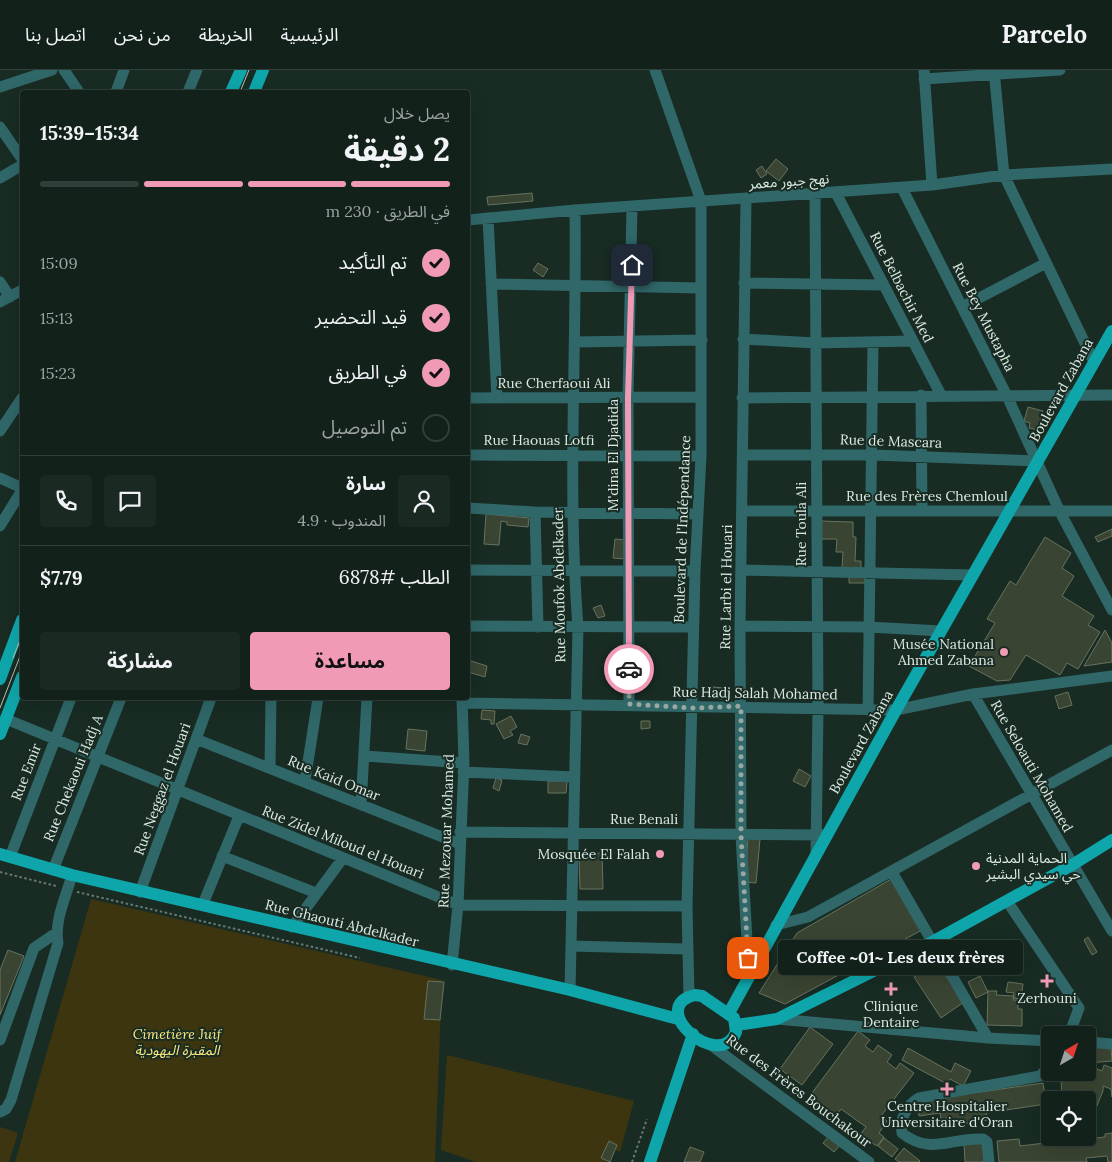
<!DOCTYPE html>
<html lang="ar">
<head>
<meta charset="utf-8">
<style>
	:root { --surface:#12211a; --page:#1b2923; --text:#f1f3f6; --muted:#9ca3a2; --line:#313e39; --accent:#f09ab6 }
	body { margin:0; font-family:Lora,"Noto Sans Arabic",serif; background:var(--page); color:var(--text); direction:rtl; height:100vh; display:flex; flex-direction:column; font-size:19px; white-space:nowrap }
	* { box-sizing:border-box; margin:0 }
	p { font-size:16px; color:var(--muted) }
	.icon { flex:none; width:28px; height:28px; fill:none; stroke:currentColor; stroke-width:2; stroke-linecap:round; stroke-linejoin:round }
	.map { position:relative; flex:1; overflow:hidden; direction:ltr }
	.panel { position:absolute; left:20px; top:20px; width:450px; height:610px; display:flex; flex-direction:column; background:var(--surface); border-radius:5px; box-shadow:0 5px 20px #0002,0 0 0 1px var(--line); direction:rtl }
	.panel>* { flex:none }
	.needle { width:32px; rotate:39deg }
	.buttons { position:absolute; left:1041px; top:956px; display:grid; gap:10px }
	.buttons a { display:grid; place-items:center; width:55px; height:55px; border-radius:5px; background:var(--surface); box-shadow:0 5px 20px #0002,0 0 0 1px var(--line); font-size:25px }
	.pin { position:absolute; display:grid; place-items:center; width:42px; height:42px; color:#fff; margin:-21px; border-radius:10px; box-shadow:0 2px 8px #0006 }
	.courier { position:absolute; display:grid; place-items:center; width:50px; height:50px; margin:-25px; border:4px solid #f09ab6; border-radius:50%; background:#fff; color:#222; box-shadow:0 1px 6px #0007 }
	.bubble { position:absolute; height:35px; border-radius:5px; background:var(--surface); box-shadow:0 5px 20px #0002,0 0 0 1px var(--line); font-size:16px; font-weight:700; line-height:35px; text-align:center; direction:rtl }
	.head em { font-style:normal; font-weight:700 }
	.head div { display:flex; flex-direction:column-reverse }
	.head { display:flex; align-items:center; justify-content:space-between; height:85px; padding:0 20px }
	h1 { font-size:32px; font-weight:700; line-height:38px }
	.bar { display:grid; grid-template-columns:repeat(4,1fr); gap:8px 5px; align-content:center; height:60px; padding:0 20px }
	.bar i { height:6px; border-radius:4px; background:var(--line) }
	.bar .selected { background:var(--accent) }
	.bar p { grid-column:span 4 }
	.line { display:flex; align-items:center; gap:12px; padding:0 20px; border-top:1px solid var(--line) }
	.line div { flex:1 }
	.round { display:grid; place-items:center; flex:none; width:52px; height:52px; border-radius:5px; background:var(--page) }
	ol { padding:0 20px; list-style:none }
	li { display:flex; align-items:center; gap:15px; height:55px }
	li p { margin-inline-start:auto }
	li .icon { padding:5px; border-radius:50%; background:var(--accent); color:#111; stroke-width:4 }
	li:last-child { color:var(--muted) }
	li i { width:28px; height:28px; border:2px solid var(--line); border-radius:50% }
	.action { display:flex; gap:10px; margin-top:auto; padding:10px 20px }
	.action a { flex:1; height:58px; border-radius:5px; background:var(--accent); color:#111; font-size:20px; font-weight:700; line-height:58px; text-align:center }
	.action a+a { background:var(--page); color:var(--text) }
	header { display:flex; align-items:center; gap:30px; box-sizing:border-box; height:70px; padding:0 25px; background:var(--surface); border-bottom:1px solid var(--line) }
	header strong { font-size:24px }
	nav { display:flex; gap:28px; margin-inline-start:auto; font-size:18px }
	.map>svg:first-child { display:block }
	.green { fill:#3c3510 }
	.building { fill:#3a4432; stroke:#67725f }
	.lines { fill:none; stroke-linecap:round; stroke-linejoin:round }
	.path { stroke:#687971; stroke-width:2; stroke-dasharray:2.5 2.5; stroke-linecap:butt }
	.minor { stroke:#306769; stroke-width:11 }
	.major { stroke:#0fa6ab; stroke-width:12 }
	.tram { stroke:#b3c1bb; stroke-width:1 }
	.done { stroke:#98a8a0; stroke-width:5; stroke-dasharray:0 9 }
	.route { stroke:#f09ab6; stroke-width:6 }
	.poi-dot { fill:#f09ab6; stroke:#182c23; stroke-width:2 }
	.labels { text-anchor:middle; stroke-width:4; stroke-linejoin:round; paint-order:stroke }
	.street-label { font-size:14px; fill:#ddeae4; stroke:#182c23 }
	.poi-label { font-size:14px; fill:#ddeae4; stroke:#182c23 }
	.park-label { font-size:14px; font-style:italic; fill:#fae67d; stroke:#182c23 }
</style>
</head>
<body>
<header>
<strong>Parcelo</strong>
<nav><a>الرئيسية</a><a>الخريطة</a><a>من نحن</a><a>اتصل بنا</a></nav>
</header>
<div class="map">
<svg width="1112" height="1092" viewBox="0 0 1112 1092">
	<rect width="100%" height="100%" fill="#182c23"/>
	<path class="green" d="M91 829 442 910 435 1092H15Z
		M447 985 634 1031 620 1082 611 1078 605 1092H476L441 1080Z
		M0 1057 18 1063 9 1092H0Z"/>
	<path class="building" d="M776 89 788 99 779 111 766 101Z
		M762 96 767 104 761 108 756 100Z
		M532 123 533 131 488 135 487 127Z
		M538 193 548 199 543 207 533 200Z
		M1028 337 1043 341 1038 360 1029 358 1030 353 1024 351Z
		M486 444 529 448 528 457 507 455V452L501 451 499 475 484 474Z
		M820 451 853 452V467H856L855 491H861V499L842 498 843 482H836L837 469H819Z
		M1112 459V466L1098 472 1095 467Z
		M1045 467 1071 483 1062 498 1074 506 1062 526 1094 546 1088 555 1100 562 1078 599 1067 593 1060 605 1026 585 1010 610 997 611 969 596 995 553 987 549 1010 511 1016 515Z
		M615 469 627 470 625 489 613 488Z
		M849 503H865V513H849Z
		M601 535 605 546 598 548 593 538Z
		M1105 560 1112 573V592L1084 596Z
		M468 590 487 596 485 607 468 602Z
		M713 617 724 618 723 629 713 628Z
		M1068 622 1072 635 1059 639 1055 626Z
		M482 640 495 641 494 654H491V650L481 649Z
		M511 646 517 657 510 661 513 665 504 669 496 654Z
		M641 651H650V658L641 659Z
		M408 659 427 661 425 681 406 679Z
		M521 664 530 667 527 675 518 673Z
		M799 699 811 706 805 717 793 711Z
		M496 708 502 710 499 721 493 718Z
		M548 711H567L566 723H548Z
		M748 768 760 769 756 813 745 812Z
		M602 783 603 819H580L579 784Z
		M893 808 922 860 785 934 759 923 797 863Z
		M1088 867 1097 882 1092 885 1084 870Z
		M8 880 24 886 0 945V900Z
		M936 892 964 932 941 948 914 907Z
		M980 906 988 922 976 928 968 912Z
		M428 911 444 912 440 950 424 949Z
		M1008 912 1023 914 1021 929 1013 928 1014 923 1006 922Z
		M988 921H997L996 925 1014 926 1013 930H1018V939H1022V956L987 955Z
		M810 957 833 974 802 1015 780 999Z
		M858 961 870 970 865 976 873 982 878 975 892 985 887 992 896 999 900 993 914 1003 881 1046 887 1051 879 1063 884 1067 877 1076 860 1065 866 1057 841 1039 835 1047 809 1027Z
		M1111 977 1112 991 1088 993V978Z
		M908 978 951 1002 955 993 971 1001 963 1016 950 1009 947 1014 902 990Z
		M1088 995 1102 1001 1104 995 1112 998V1027L1111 1019 1103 1016V1021L1094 1043 1088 1041V1030H1066V1026H1062L1061 1010H1054V1004L1061 1002H1088Z
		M1043 1013 1046 1034 986 1043 987 1050 950 1056 948 1048 941 1049 940 1043 919 1046 917 1031Z
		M1112 1063V1092H1108L1107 1086 1086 1088 1087 1092H999L997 1071 1019 1069 1020 1076 1053 1072V1068H1067L1068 1071 1105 1067V1064Z
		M829 1066 840 1075 834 1082 823 1073Z
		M884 1068 898 1079 892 1087 878 1076Z
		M609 1071 617 1075 610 1092 601 1088Z
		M983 1073 984 1092H965L964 1074Z
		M690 1077 704 1082 700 1092H684Z
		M904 1078 920 1091 919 1092H899L895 1089Z"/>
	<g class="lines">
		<path class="path" d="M0 802 56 816
			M77 822 360 888
			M632 1092 647 1049"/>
		<path class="minor" d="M64 0 79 22
			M655 0 701 131V386L695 501 687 836 689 927
			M924 0 932 115
			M994 0 1004 105 1094 292
			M924 9 1060 0
			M0 17 52 0
			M116 22 124 0
			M188 22 197 0
			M0 57 22 89
			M0 108 22 95
			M902 118 1007 326 1060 442 1112 540
			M836 123 941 325
			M815 125 818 639 816 784
			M746 129 740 556 741 765 749 905
			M488 148 497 328
			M468 150 575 140 932 115 1004 105 1112 99
			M0 212 10 227
			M744 213 884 215
			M491 214 701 218
			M0 232 22 220
			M962 237 1046 193
			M743 269 815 273 913 271
			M575 272 702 270
			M921 325 922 440
			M468 328 701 327
			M742 328 1112 325
			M0 361 22 328
			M468 385 701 386
			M743 385H873L1038 391
			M0 408 22 418
			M468 438 535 442 698 444
			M742 441H1112
			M535 442 538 557
			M0 456 22 420
			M468 500 695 501
			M742 500 972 505
			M468 556 693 557
			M740 556 869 557 941 561
			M973 624 1112 861
			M464 633 896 640 973 624 1112 606
			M629 634 628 328 632 136
			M868 640 873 272
			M6 649 458 835 687 836
			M196 669 460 774
			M365 686 464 693
			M270 698 271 628
			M463 702 574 707
			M305 711 318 628
			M361 735 367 628
			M460 762 823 765
			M222 786 316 823
			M10 787 71 628
			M53 800 121 628
			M892 802 988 968
			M140 822 211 628
			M1007 831 1079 938 1069 965
			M203 834 239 746
			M776 855 808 847 1112 680
			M292 857 343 788
			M571 876 686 879
			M452 895 458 835 464 693 462 628
			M570 920 578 557C567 418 577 279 575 140
			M777 949 988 968 1050 971
			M0 970 34 878 56 863
			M1088 972 1112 974
			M711 975 869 1092
			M0 1042 6 1039 11 1030 58 873C54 851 66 827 72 805
			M989 1092 987 1072 983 1069C951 1067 931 1086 902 1063 900 1048 906 1036 919 1028L1040 1006 1050 996"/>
		<path class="major" d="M231 22 241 0
			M254 22 263 0
			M0 609 22 550
			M0 664 22 607
			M0 784 72 805 570 920 678 949
			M695 925 702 926 734 948 736 962C719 1003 645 937 695 925Z
			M729 943 896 640 1112 261
			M737 955 777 949 932 872 1072 795 1112 770
			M650 1092 693 964"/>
		<path class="tram" d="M240 22 249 0
			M13 588 22 565
			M0 638 22 581"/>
	</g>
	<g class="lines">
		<path class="done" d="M629 599V634L693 638 741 636V765L748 888"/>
		<path class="route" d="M629 599 628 328 632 195"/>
	</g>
	<g class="poi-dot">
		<circle cx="1004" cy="582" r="5"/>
		<circle cx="660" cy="784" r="5"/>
		<circle cx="976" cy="796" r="5"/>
		<path d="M1044.5 903.5h5v5h5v5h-5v5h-5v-5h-5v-5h5z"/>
		<path d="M888.5 911.5h5v5h5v5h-5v5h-5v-5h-5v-5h5z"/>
		<path d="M944.5 1011.5h5v5h5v5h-5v5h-5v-5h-5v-5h5z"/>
	</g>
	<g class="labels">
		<g class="street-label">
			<text transform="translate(789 111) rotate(-4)" y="5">نهج جبور معمر</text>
			<text transform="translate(902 217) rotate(63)" y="5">Rue Belbachir Med</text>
			<text transform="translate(984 247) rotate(63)" y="5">Rue Bey Mustapha</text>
			<text x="554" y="318">Rue Cherfaoui Ali</text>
			<text transform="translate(1061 320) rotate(-61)" y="5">Boulevard Zabana</text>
			<text x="539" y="375">Rue Haouas Lotfi</text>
			<text transform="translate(891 371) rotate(2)" y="5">Rue de Mascara</text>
			<text transform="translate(613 385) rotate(-90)" y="5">M'dina El Djadida</text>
			<text x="927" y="431">Rue des Frères Chemloul</text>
			<text transform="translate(801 454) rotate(-90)" y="5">Rue Toula Ali</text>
			<text transform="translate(682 459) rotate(-88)" y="5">Boulevard de l'Indépendance</text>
			<text transform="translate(559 515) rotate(-91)" y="5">Rue Moufok Abdelkader</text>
			<text transform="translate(726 517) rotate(-89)" y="5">Rue Larbi el Houari</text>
			<text transform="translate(755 623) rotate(1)" y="5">Rue Hadj Salah Mohamed</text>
			<text transform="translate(861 672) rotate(-61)" y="5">Boulevard Zabana</text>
			<text transform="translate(1032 696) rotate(60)" y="5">Rue Seloauti Mohamed</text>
			<text transform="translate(26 702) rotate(-69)" y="5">Rue Emir</text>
			<text transform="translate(73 708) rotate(-68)" y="5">Rue Chekaoui Hadj A</text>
			<text transform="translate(334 708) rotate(22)" y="5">Rue Kaid Omar</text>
			<text transform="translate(162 719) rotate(-70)" y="5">Rue Neggaz el Houari</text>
			<text x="644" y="754">Rue Benali</text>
			<text transform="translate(446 761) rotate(-88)" y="5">Rue Mezouar Mohamed</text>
			<text transform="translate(343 772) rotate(22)" y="5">Rue Zidel Miloud el Houari</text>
			<text transform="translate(342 853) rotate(14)" y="5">Rue Ghaouti Abdelkader</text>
			<text transform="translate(799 1021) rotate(37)" y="5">Rue des Frères Bouchakour</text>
		</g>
		<g class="poi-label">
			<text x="994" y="579" text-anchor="end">Musée National<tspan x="994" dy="16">Ahmed Zabana</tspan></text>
			<text x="650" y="789" text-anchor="end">Mosquée El Falah</text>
			<text x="986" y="793" text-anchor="start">الحماية المدنية<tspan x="986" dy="16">حي سيدي البشير</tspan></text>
			<text x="1047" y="933">Zerhouni</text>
			<text x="891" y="941">Clinique<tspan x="891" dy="16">Dentaire</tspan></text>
			<text x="947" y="1041">Centre Hospitalier<tspan x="947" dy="16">Universitaire d'Oran</tspan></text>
		</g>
		<g class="park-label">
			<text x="177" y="969">Cimetière Juif<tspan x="177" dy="16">المقبرة اليهودية</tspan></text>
		</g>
	</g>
</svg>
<div class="buttons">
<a><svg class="needle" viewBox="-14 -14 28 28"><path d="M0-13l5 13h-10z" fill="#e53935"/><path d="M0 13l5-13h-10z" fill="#9ca3a2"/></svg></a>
<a><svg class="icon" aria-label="locate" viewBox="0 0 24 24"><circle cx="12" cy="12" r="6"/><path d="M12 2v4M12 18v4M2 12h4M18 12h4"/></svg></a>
</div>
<div class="pin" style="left:748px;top:888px;background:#ea580c"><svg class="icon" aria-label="bag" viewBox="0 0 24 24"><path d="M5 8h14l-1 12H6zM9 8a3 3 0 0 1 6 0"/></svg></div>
<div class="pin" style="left:632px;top:195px;background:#1f2937"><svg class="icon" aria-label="home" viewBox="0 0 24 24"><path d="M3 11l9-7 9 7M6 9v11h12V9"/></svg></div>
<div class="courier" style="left:629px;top:599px"><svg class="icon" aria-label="car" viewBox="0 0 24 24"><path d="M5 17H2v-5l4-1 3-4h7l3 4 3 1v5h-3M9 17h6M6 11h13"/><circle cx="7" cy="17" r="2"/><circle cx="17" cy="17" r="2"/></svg></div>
<div class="bubble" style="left:778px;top:870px;width:245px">Coffee ~01~ Les deux frères</div>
<section class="panel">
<div class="head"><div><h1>2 دقيقة</h1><p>يصل خلال</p></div><em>15:34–15:39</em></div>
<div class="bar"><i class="selected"></i><i class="selected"></i><i class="selected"></i><i></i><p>في الطريق · 230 m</p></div>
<ol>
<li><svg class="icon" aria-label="check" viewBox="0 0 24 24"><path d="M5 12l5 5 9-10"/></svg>تم التأكيد<p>15:09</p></li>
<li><svg class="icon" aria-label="check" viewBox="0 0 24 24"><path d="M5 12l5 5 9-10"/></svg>قيد التحضير<p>15:13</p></li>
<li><svg class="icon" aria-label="check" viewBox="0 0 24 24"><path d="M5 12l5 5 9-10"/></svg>في الطريق<p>15:23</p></li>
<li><i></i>تم التوصيل</li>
</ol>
<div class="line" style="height:90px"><a class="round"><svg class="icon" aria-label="person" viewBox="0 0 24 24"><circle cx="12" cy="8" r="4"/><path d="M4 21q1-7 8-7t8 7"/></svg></a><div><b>سارة</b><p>المندوب · 4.9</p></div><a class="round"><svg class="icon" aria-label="chat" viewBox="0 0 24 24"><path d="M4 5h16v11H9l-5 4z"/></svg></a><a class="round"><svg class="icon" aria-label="phone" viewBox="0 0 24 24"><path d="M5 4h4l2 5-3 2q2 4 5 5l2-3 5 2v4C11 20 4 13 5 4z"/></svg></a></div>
<div class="line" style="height:65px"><div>الطلب #6878</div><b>$7.79</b></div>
<div class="action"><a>مساعدة</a><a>مشاركة</a></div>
</section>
</div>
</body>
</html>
